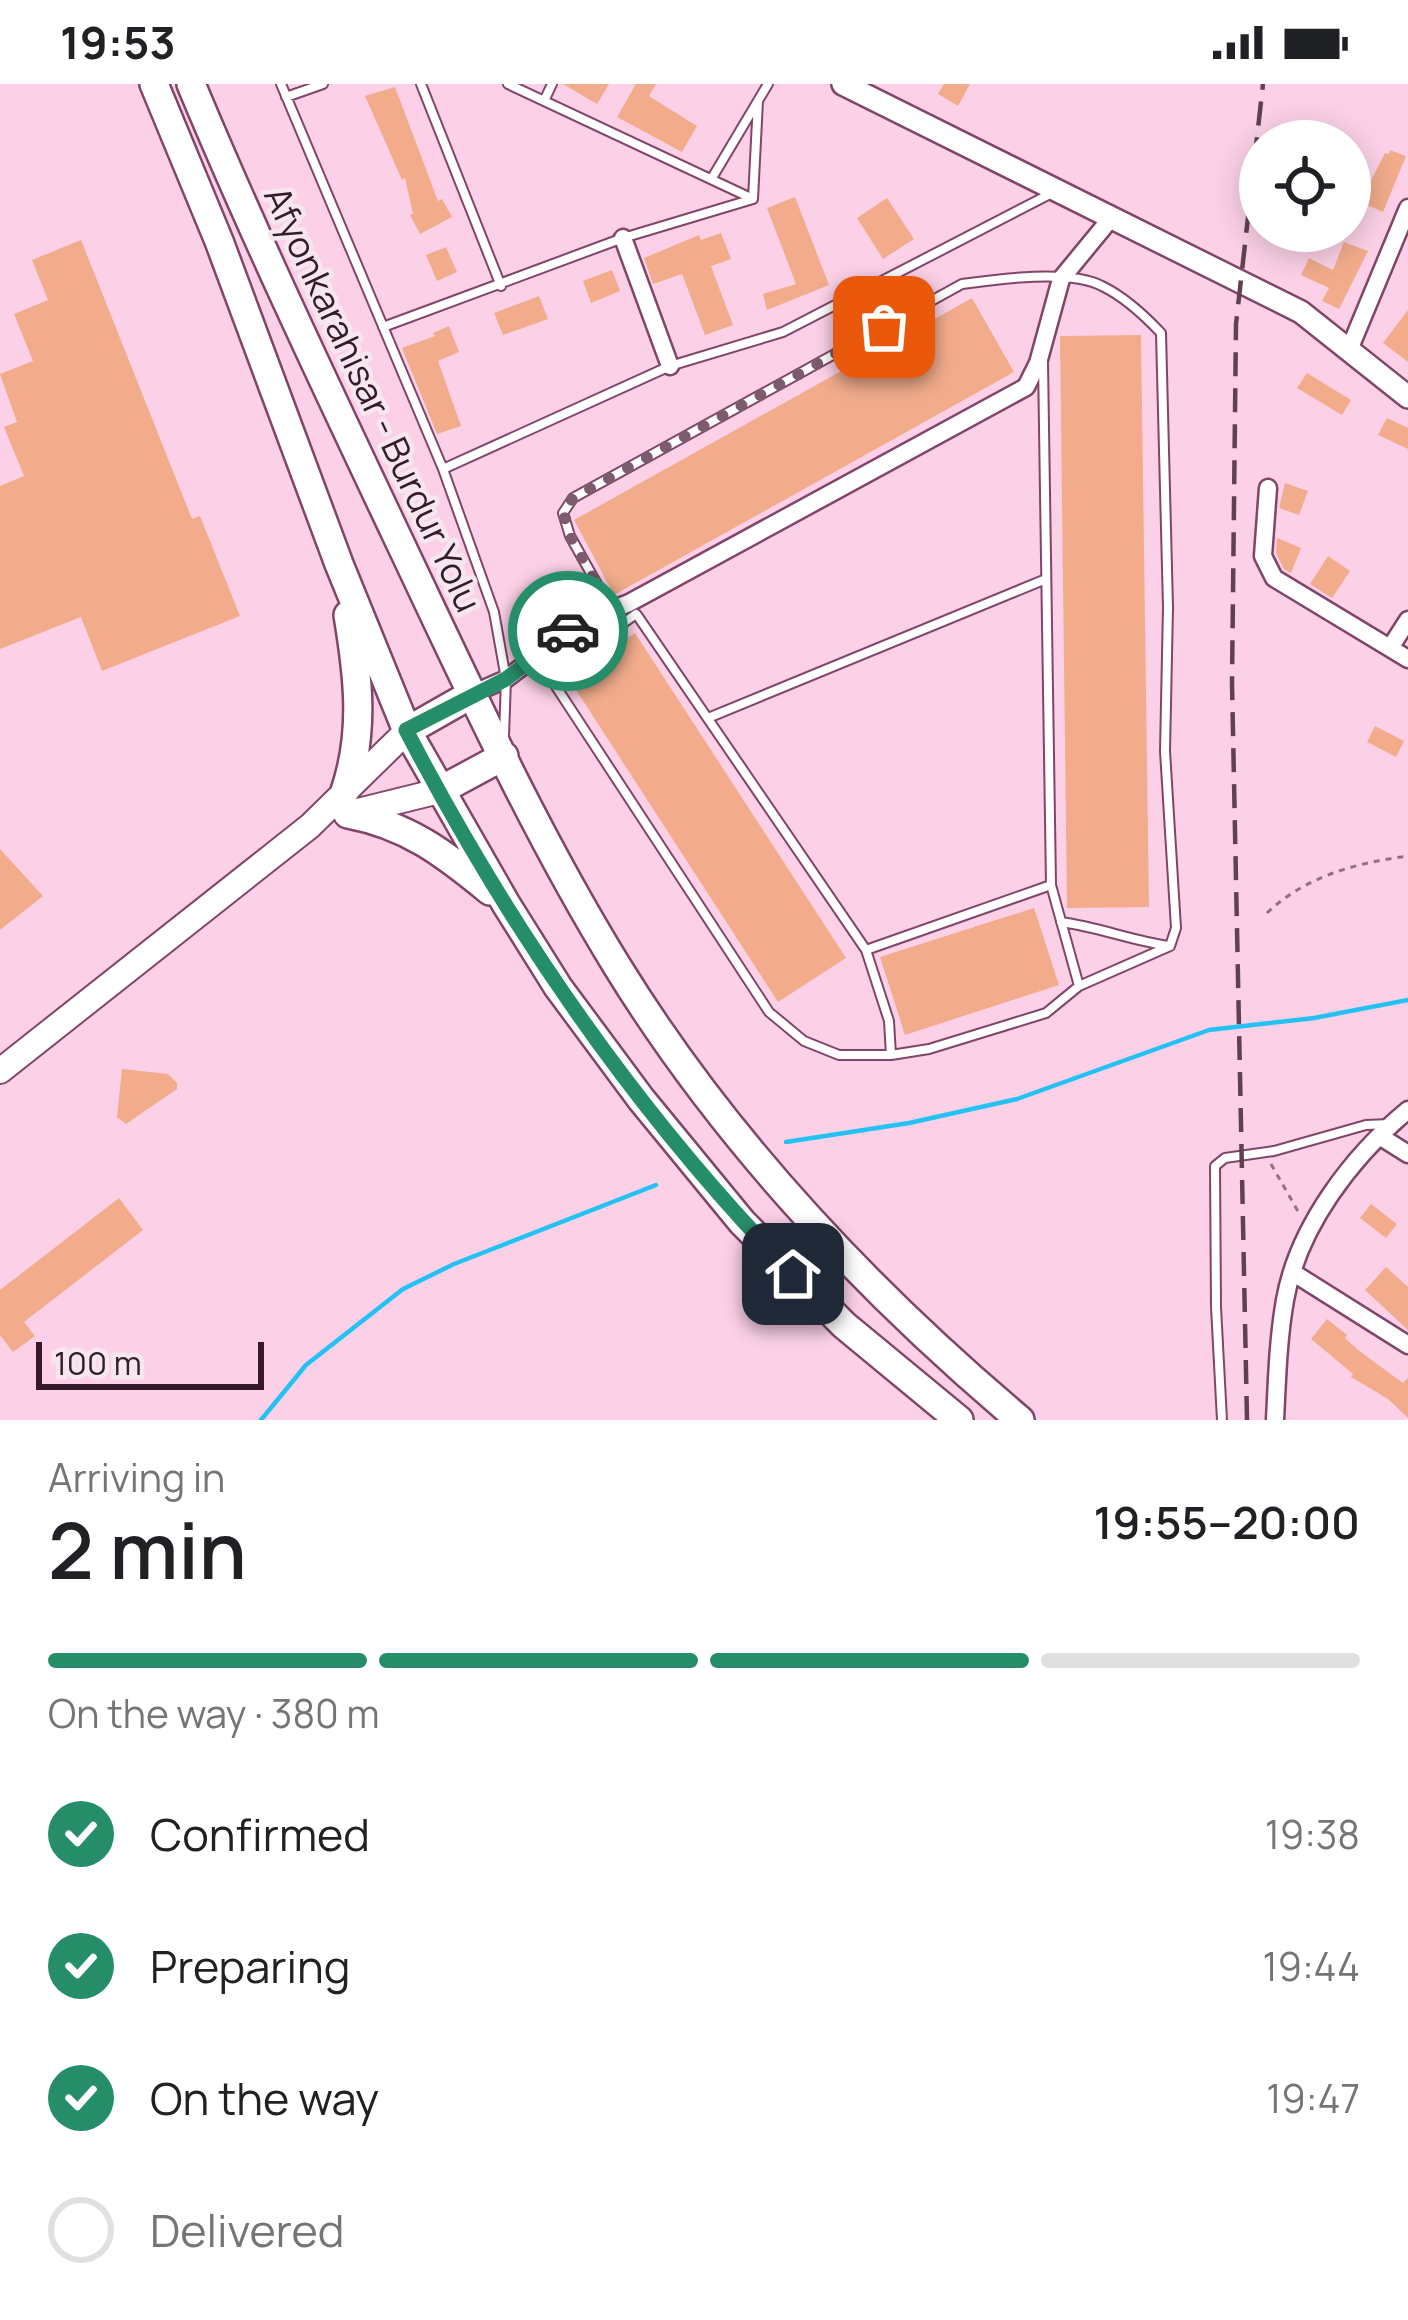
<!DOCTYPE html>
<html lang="en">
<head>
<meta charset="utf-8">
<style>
	:root { --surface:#fff; --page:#f2f2f2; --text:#202124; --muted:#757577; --line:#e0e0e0; --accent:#268d69 }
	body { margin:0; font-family:Manrope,sans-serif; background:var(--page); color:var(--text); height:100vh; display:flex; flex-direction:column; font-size:45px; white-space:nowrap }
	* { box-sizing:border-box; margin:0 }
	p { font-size:39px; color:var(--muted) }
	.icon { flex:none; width:66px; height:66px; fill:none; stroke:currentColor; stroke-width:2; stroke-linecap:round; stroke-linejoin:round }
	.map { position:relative; height:1336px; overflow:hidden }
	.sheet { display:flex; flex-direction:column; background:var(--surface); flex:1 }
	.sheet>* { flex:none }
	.buttons { position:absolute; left:1239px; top:36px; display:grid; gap:24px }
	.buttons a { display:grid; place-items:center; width:132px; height:132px; border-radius:50%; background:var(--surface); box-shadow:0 6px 30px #0003; font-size:60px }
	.scale { position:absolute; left:36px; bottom:30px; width:228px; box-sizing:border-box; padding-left:12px; border:6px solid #351b2a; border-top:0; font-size:33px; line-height:42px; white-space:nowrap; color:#351b2a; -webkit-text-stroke:9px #f6e7ef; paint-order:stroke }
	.pin { position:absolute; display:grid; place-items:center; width:102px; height:102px; color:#fff; margin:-51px; border-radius:24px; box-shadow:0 6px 18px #0006 }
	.courier { position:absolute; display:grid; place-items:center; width:120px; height:120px; margin:-60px; border:9px solid #268d69; border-radius:50%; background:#fff; color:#222; box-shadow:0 3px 15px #0007 }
	.head em { font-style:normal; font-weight:600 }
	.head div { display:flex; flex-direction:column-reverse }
	.head { display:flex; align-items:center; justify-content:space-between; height:204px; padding:0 48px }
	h1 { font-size:78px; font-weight:600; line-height:90px }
	.bar { display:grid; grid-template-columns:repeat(4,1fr); gap:18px 12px; align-content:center; height:144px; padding:0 48px }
	.bar i { height:15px; border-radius:9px; background:var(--line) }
	.bar .active { background:var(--accent) }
	.bar p { grid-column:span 4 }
	ol { padding:0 48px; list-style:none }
	li { display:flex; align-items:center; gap:36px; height:132px }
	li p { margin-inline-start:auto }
	li .icon { padding:12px; border-radius:50%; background:var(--accent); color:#fff; stroke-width:4 }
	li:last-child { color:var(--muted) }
	li i { width:66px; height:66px; border:6px solid var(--line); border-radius:50% }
	.status { display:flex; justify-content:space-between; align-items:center; height:84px; padding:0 60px; background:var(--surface); direction:ltr }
	.status svg { height:33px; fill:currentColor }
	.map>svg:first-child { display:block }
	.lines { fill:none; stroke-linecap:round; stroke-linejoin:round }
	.stream { stroke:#23c2f2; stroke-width:4.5 }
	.building { fill:#f2ac8c }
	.service-casing { stroke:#814569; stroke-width:12 }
	.minor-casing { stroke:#814569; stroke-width:21 }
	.tertiary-casing { stroke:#814569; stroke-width:26 }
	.secondary-casing { stroke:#814569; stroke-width:28 }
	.trunk-casing { stroke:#814569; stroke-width:32 }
	.path { stroke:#937183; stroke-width:3; stroke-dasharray:6 6; stroke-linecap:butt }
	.service { stroke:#fff; stroke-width:8 }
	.minor { stroke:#fff; stroke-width:16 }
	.tertiary { stroke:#fff; stroke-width:21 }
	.secondary { stroke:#fff; stroke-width:24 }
	.trunk { stroke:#fff; stroke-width:27 }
	.rail { stroke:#5f4152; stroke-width:4.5; stroke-dasharray:24 12; stroke-linecap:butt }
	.done { stroke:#7b5b6c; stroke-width:12; stroke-dasharray:0 21.6 }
	.route { stroke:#268d69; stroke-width:15 }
	.labels { text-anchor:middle; stroke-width:9; stroke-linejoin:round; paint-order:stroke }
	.street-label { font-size:36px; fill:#351b2a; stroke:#f6e7ef }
</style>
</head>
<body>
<div class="status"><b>19:53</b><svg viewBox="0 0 49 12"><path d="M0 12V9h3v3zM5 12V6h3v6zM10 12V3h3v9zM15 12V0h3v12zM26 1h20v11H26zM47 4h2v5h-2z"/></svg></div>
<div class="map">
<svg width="1408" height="1336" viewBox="0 0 1408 1336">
	<rect width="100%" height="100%" fill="#fcd1e7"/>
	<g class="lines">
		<path class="stream" d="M786 1058 909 1039 1017 1015 1209 946 1314 934 1408 916
			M261 1336 306 1281 403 1205 454 1180 656 1101"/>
	</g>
	<path class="building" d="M563 0H609L597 20Z
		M636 0H656L649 12 697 42 682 68 617 33Z
		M944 0H970L958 22 938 10Z
		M395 3 438 117 442 115 452 133 420 150 410 131 413 130 405 94 402 96 365 12Z
		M1390 66 1406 72 1383 128 1360 118 1385 69 1389 70Z
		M795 113 829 201 767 226 763 210 796 200 767 124Z
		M887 114 914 155 883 175 857 134Z
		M721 149 731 175 711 182 733 241 705 251 682 190 653 200 644 174 699 151 701 156Z
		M81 156 192 435 200 432 240 532 102 587 81 533 0 565V402L24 392 4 343 17 338 0 290 33 277 14 230 48 216 32 176Z
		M1344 158 1368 167 1339 225 1322 217 1329 204 1301 191 1309 174 1333 186Z
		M446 163 457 188 437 197 426 171Z
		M612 186 620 207 591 219 583 197Z
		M539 212 548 235 503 251 494 229Z
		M972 214 1014 288 614 511 574 436Z
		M1408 226V278L1383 259Z
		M449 242 459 268 438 277 461 342 437 350 402 264 435 252 433 249Z
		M1141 251 1149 823 1067 824 1060 252Z
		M1307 289 1351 316 1342 331 1297 304Z
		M1387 334 1408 344V365L1378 351Z
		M1285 399 1308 407 1299 431 1279 424Z
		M1277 454 1301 464 1291 489 1284 485 1276 469Z
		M1328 472 1350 487 1332 514 1310 500Z
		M635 549 846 874 778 918 567 592Z
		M1375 642 1404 657 1396 673 1367 658Z
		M0 765 43 812 0 846Z
		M1034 824 1059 901 905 951 880 873Z
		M122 985 168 990 177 999V1005L126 1040 117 1033Z
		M119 1114 143 1146 24 1238 35 1252 13 1268 0 1251V1206Z
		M1371 1120 1397 1140 1386 1154 1360 1134Z
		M1386 1183 1408 1203V1246L1365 1206Z
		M1327 1235 1347 1251 1345 1254 1358 1266 1403 1299 1408 1294V1334L1388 1315 1351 1293 1353 1290 1311 1255Z"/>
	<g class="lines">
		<g class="service-casing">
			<path id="service" d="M281 0 443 385 494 528 506 595 504 652
				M421 0 501 202
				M508 0 751 114
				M286 13 323 0
				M544 17 552 0
				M712 94 768 0
				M383 243 623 154 753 115 758 17
				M443 385 670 282 783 248 1052 109
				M611 525 570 452 563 429 573 414 962 200C998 195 1070 185 1102 202 1125 213 1144 231 1161 249L1168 523 1165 667 1176 844 1170 862 1079 902 1046 929 929 965 891 971H839L804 957 769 928 555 601 560 584 636 530
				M637 531 866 866 1051 801 1043 278
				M708 634 1046 495
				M1051 801 1079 902
				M1061 838C1099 843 1132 857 1170 862
				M866 866 889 937 891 971
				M1222 1336 1216 1223 1215 1082 1225 1074 1274 1067 1366 1041 1390 1040"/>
		</g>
		<g class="minor-casing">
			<path id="minor" d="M623 154 670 282
				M1349 266 1408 124
				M1268 404 1263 472 1274 494 1408 575
				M1390 564 1408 536
				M472 610 506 595 579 539 629 519 1026 303 1038 279 1061 195 1112 133
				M1381 1053 1408 1070
				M1292 1188 1408 1261
				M1275 1336C1277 1296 1278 1256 1285 1216 1298 1143 1352 1072 1408 1026"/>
		</g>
		<g class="tertiary-casing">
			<path id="tertiary" d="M843 0 1301 228 1408 313"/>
		</g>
		<g class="secondary-casing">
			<path id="secondary" d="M346 730 439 707
				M0 987 310 742 407 647"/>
		</g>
		<g class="trunk-casing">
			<path id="trunk" d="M154 0 219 157 339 480 407 647 506 820 558 903 641 1015 742 1138 844 1241 959 1336
				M191 0C254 151 324 298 394 446 464 593 532 744 617 882 723 1054 866 1206 1020 1336
				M407 647 472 610
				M345 707C365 648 358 591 348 531
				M439 707 504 672
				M348 730C407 741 444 769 490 807"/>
		</g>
		<path class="path" d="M1267 829C1306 792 1356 779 1408 772
			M1271 1080 1299 1129"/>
		<use href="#service" class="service"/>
		<use href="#minor" class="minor"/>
		<use href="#tertiary" class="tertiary"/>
		<use href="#secondary" class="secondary"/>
		<use href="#trunk" class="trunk"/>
		<path class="rail" d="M1247 1336 1232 599 1236 240 1263 0"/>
	</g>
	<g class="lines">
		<path class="done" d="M568 547 579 539 611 526 570 452 563 428 573 414 884 243"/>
		<path class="route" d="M568 547 506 595 406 646C509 844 637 1030 793 1190"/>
	</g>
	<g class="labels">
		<g class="street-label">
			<text transform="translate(373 315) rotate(65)" y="13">Afyonkarahisar - Burdur Yolu</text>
		</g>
	</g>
</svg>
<div class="buttons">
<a><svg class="icon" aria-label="locate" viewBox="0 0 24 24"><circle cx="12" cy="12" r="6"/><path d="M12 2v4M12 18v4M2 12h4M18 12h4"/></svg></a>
</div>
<div class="scale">100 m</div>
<div class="pin" style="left:884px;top:243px;background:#ea580c"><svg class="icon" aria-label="bag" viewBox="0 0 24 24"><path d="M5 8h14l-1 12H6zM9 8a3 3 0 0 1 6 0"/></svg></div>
<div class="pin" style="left:793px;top:1190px;background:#1f2937"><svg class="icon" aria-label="home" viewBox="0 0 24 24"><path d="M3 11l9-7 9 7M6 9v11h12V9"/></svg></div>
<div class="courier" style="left:568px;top:547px"><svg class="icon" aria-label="car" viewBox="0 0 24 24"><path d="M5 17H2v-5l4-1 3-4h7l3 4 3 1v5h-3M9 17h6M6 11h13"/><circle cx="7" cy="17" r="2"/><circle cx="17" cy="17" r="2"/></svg></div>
</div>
<section class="sheet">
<div class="head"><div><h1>2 min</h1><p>Arriving in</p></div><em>19:55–20:00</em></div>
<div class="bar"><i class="active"></i><i class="active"></i><i class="active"></i><i></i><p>On the way · 380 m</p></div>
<ol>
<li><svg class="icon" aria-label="check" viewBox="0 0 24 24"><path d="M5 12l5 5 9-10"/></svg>Confirmed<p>19:38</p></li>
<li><svg class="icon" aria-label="check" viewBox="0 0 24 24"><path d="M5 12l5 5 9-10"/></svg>Preparing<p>19:44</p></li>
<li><svg class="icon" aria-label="check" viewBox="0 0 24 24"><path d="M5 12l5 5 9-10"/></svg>On the way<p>19:47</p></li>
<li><i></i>Delivered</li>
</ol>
</section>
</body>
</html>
